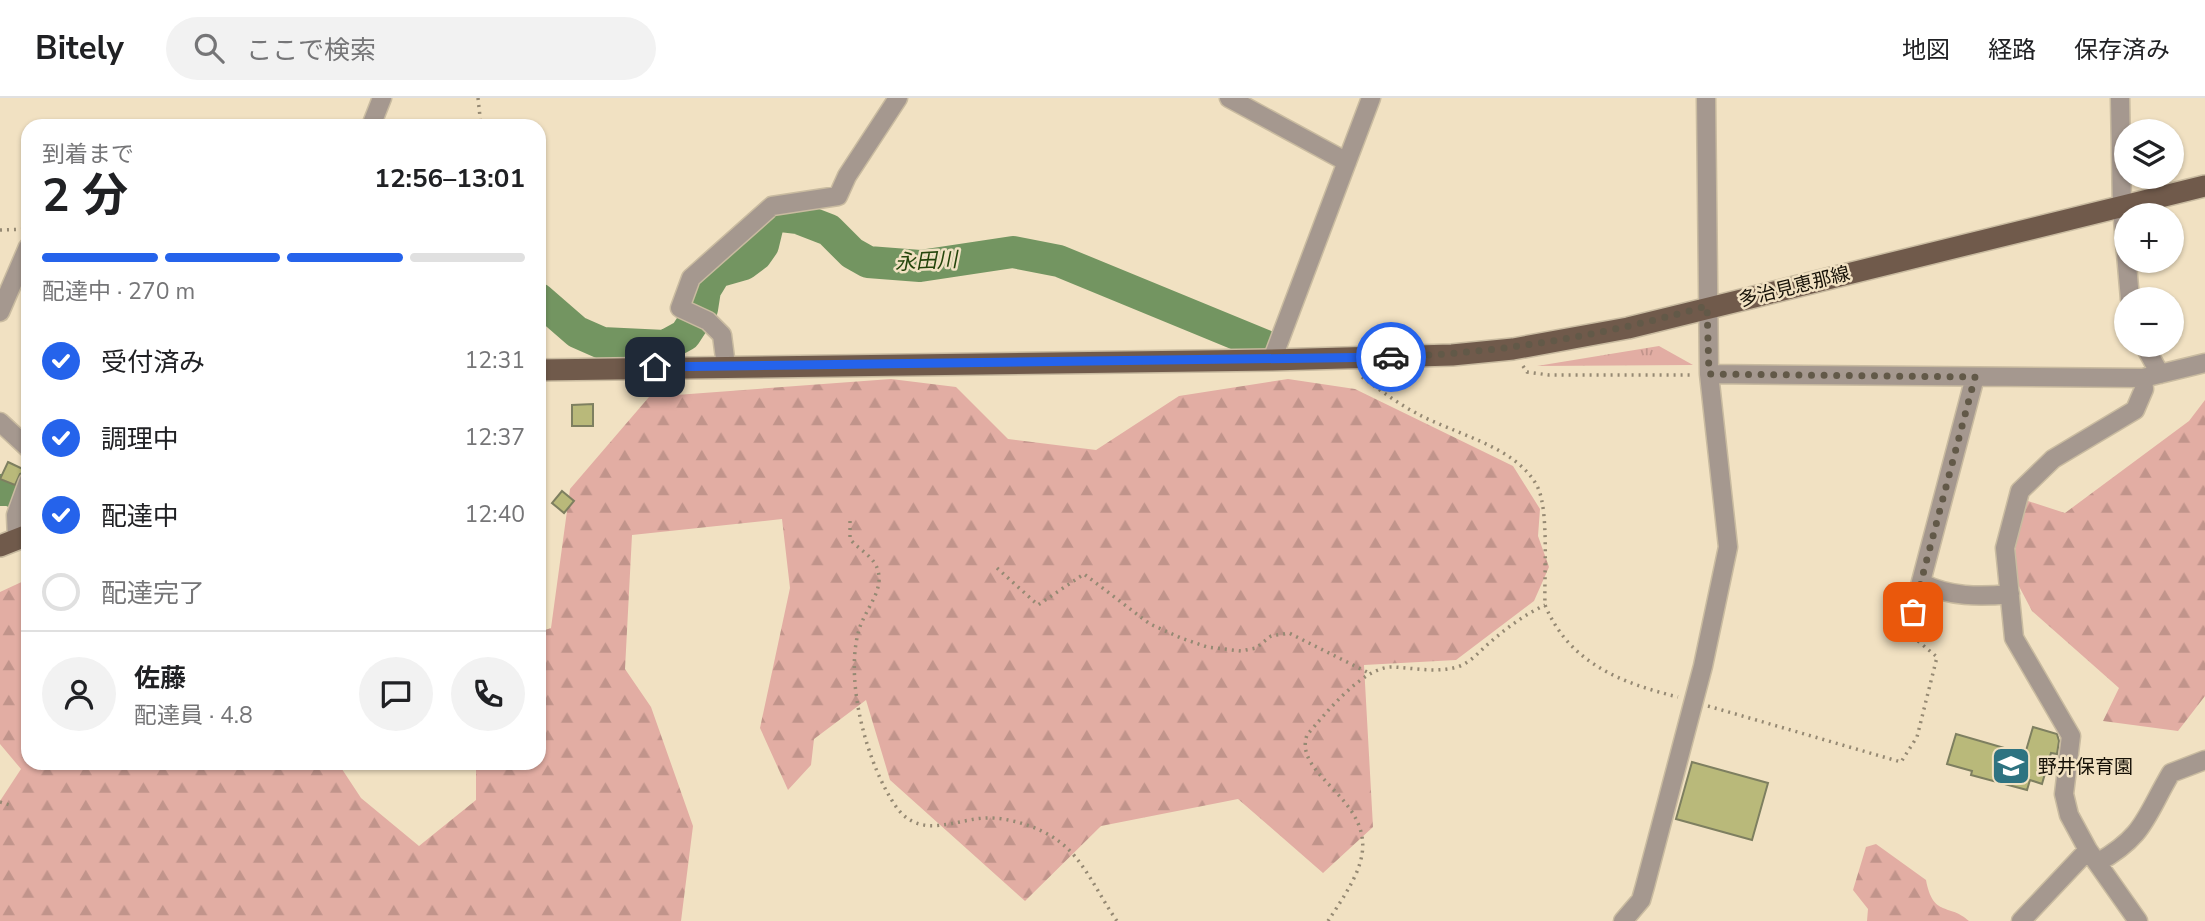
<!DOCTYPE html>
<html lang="ja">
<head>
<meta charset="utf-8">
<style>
	:root { --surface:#fff; --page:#f2f2f2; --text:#202124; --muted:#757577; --line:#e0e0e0; --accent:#2563eb }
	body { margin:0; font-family:"Nunito Sans","Noto Sans JP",sans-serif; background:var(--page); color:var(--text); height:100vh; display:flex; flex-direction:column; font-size:26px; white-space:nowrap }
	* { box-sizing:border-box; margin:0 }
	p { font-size:23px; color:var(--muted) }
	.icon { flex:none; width:38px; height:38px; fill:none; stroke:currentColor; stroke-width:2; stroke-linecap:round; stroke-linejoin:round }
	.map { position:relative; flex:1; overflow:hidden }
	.side { position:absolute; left:21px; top:21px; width:525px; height:651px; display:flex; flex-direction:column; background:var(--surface); border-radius:21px; box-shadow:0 2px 5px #0004 }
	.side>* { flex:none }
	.tools { position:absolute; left:2114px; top:21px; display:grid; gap:14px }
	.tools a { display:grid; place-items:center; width:70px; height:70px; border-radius:50%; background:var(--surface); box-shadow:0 2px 5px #0004; font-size:35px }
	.pin { position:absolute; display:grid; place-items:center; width:60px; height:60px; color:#fff; margin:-30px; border-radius:14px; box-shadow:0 4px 10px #0006 }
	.courier { position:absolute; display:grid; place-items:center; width:70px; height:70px; margin:-35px; border:5px solid #2563eb; border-radius:50%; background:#fff; color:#222; box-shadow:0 2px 9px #0007 }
	.overview em { font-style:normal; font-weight:700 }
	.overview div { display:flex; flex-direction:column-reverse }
	.overview { display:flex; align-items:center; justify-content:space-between; height:119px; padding:0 21px }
	h1 { font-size:46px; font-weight:700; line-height:52px }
	.bar { display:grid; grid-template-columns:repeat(4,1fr); gap:10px 7px; align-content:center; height:84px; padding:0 21px }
	.bar i { height:9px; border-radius:5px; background:var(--line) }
	.bar .on { background:var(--accent) }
	.bar p { grid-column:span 4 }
	.line { display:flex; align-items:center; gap:18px; padding:0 21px; border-top:2px solid var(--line) }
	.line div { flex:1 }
	.round { display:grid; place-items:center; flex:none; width:74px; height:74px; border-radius:37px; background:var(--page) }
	ol { padding:0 21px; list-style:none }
	li { display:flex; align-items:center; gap:21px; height:77px }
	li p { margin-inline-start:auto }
	li .icon { padding:7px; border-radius:50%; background:var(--accent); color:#fff; stroke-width:4 }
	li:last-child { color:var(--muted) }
	li i { width:38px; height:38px; border:4px solid var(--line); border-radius:50% }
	header { display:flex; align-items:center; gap:42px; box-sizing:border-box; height:98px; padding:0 35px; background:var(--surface); border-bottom:2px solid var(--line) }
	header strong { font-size:33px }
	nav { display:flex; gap:38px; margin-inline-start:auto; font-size:24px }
	.search { width:490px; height:63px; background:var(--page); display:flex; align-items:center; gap:18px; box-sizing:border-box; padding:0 24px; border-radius:38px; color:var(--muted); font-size:26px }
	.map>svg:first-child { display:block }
	.grass { fill:url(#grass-tufts) }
	.forest { fill:url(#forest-firs) }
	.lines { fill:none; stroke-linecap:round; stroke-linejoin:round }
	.river { stroke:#739561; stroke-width:32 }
	.building { fill:#b9b97a; stroke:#7e7f60; stroke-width:2 }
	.street-casing { stroke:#c9bba0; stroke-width:21 }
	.primary-casing { stroke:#c9bba0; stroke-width:24 }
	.path { stroke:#958973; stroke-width:3.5; stroke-dasharray:2 5; stroke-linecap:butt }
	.street { stroke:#a5988f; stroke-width:18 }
	.primary { stroke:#705a4b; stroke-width:21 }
	.done { stroke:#625948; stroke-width:7; stroke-dasharray:0 12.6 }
	.route { stroke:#2563eb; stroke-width:9 }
	.labels { text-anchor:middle; stroke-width:5; stroke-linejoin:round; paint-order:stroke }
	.street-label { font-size:19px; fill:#151006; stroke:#f1e1c2 }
	.poi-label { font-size:19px; fill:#151006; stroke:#f1e1c2; text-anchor:start }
	.water-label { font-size:21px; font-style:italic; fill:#24450b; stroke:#f1e1c2 }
</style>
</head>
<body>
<header>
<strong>Bitely</strong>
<div class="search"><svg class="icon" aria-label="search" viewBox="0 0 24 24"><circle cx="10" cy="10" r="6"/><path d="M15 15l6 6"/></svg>ここで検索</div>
<nav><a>地図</a><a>経路</a><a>保存済み</a></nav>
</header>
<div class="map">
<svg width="2205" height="823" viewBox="0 0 2205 823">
	<defs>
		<pattern id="grass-tufts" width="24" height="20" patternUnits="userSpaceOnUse" patternTransform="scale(1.75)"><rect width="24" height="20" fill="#e2ada3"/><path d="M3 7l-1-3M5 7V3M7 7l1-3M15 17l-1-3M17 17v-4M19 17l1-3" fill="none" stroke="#c1948b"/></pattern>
		<pattern id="forest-firs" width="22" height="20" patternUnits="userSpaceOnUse" patternTransform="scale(1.75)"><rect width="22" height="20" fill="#e2ada3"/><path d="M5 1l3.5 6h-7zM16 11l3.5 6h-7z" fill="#c1948b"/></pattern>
	</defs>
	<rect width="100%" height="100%" fill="#f1e1c2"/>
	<path class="grass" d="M1659 248 1693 267 1537 268Z"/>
	<path class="forest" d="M891 281 956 289 1008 341 1096 352 1179 298 1288 281 1355 291 1513 368 1540 411 1538 438 1549 469 1534 503 1456 562 1364 567 1373 729 1323 775 1238 701 1101 728 1025 803 890 682 866 602 814 641 811 667 788 692 760 630 790 490 782 421 632 437 625 571 651 609 693 728 681 823H0V703L21 671 0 646V494L28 481V665H338L361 700 419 748 476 702V665H539V534L551 530 570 391 649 299Z
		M2205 302V598L2178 633 2103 623 2119 590 2032 513 2011 473 2025 402 2065 415 2189 323Z
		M1876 746 1926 782C1933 820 1950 805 1969 823H1867L1868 811 1853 792 1866 749Z"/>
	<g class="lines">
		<path class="river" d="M539 201 577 234 602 245 665 248 685 237 702 211 705 192 716 174 744 166 756 157 763 147 769 122 781 118 798 120 829 132 852 155 868 164 920 168 1013 154 1059 163 1268 249
			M0 392H10L28 401"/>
	</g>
	<path class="building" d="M593 306V328H572V307Z
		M8 364 27 373 20 376 15 387 0 381Z
		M562 393 574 403 564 415 552 405Z
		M2033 629 2057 636 2059 643 2057 656 2051 655 2042 686 2030 682 2027 692 1971 677 1972 673 1947 666 1956 636 2025 656Z
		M1692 664 1768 685 1752 742 1676 721Z"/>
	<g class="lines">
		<g class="street-casing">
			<path id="street" d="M1229 0 1347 64
				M2120 0 2122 110 2130 201
				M371 28 382 0
				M0 214 28 149
				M2144 247 2160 276
				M1272 262 1371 0
				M726 268 722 237 708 223 680 210 691 180 772 108 838 98 847 78 898 0
				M1709 276 2143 280 2205 265
				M0 324 28 350
				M17 441 16 417 28 384
				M1922 485C1949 499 1980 499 2010 496
				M1913 514 1975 279
				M2097 765C2145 738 2145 719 2171 675L2205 662
				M1623 823 1641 802 1645 788 1703 568 1728 449 1709 276 1706 0
				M2021 823 2088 752
				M2138 823 2088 752 2069 717 2064 696 2071 638 2014 540 2005 450 2020 393 2053 361 2135 312 2144 291 2143 280"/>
		</g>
		<g class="primary-casing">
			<path id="primary" d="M539 272 1272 262 1452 257 1513 251 1628 230 2205 88
				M0 448 28 437"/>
		</g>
		<path class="path" d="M478 0 481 28
			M0 132 26 131
			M1523 268 1527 274 1549 277H1693
			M1362 279C1380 292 1397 305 1416 315 1453 336 1518 348 1538 390 1549 414 1544 478 1545 507 1569 565 1621 585 1678 599
			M850 423V441C859 452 875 459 878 473 884 493 864 513 859 532 844 582 867 668 897 710 921 742 956 721 986 720 1008 719 1039 729 1057 742 1083 759 1099 798 1117 823
			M997 470 1038 507 1084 476 1150 526 1181 540 1207 549 1241 553 1256 550 1271 538 1289 535 1369 575
			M1708 608 1901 664 1917 639 1937 559 1912 538 1913 530
			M0 704 13 708
			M1328 823C1339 806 1354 785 1360 765 1379 702 1292 679 1307 637 1325 616 1363 568 1393 569 1414 570 1436 575 1457 569 1470 565 1478 555 1487 547 1505 531 1524 517 1545 507"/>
		<use href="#street" class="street"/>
		<use href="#primary" class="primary"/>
	</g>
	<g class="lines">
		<path class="done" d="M1391 259C1499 255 1602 238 1707 208L1709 276 1975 279 1913 514"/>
		<path class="route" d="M655 269 1391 259"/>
	</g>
	<defs>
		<g id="school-square" transform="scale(2.0125)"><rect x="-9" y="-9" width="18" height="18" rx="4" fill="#2e7381" stroke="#f1e1c2"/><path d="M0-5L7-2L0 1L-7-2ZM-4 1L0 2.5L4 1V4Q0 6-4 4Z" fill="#fff"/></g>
	</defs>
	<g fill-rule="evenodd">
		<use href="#school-square" x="2011" y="668"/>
	</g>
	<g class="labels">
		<g class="street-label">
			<text transform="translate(1794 188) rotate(-14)" y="7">多治見恵那線</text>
		</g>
		<g class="poi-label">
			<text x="2038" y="675">野井保育園</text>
		</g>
		<g class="water-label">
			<text transform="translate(926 163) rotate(-3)" y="7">永田川</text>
		</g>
	</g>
</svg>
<div class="tools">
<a><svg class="icon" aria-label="layers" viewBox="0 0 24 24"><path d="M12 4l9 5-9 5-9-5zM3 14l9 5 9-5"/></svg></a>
<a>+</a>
<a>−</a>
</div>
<div class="pin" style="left:1913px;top:514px;background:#ea580c"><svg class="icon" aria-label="bag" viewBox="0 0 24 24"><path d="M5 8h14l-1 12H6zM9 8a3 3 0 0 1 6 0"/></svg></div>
<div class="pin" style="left:655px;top:269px;background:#1f2937"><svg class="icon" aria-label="home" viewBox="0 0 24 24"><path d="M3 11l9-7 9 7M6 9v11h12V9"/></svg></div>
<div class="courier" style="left:1391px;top:259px"><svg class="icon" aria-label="car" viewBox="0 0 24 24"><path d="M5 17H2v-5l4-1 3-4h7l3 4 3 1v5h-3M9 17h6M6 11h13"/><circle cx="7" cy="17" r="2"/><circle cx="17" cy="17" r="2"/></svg></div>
<section class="side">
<div class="overview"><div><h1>2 分</h1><p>到着まで</p></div><em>12:56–13:01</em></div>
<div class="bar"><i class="on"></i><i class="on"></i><i class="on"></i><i></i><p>配達中 · 270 m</p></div>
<ol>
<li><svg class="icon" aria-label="check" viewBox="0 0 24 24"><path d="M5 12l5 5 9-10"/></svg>受付済み<p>12:31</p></li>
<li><svg class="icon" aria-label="check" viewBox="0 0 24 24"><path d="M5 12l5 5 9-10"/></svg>調理中<p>12:37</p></li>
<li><svg class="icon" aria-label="check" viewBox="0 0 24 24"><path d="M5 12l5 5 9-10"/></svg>配達中<p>12:40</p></li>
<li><i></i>配達完了</li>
</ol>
<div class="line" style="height:126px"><a class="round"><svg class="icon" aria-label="person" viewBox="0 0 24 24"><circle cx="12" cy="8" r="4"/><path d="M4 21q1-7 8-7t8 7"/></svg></a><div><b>佐藤</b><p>配達員 · 4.8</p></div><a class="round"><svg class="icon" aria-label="chat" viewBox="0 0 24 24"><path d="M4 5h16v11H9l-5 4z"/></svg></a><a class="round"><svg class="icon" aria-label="phone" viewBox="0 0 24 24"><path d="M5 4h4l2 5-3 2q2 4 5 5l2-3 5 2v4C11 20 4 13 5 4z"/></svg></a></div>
</section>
</div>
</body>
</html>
